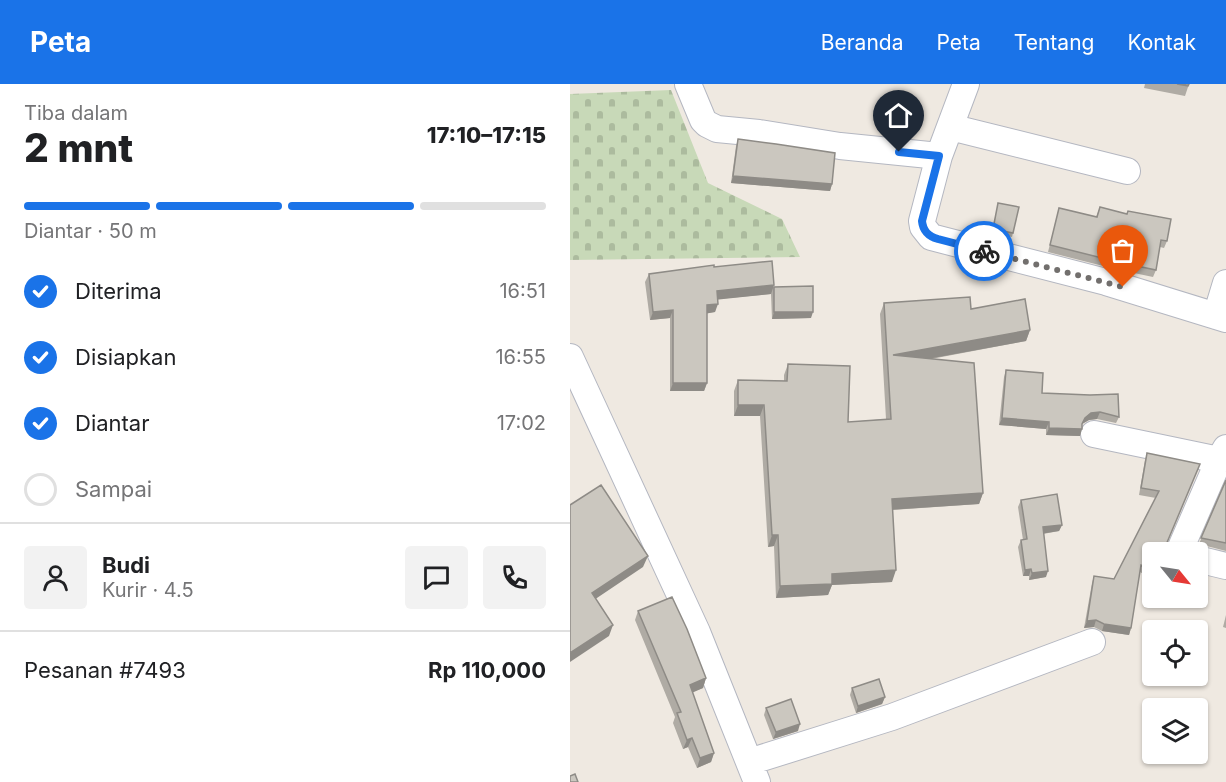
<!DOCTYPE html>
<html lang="id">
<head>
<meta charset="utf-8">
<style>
	:root { --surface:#fff; --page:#f2f2f2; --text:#202124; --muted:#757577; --line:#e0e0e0; --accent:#1a73e8 }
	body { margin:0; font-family:Inter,sans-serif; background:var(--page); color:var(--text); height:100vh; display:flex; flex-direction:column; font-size:22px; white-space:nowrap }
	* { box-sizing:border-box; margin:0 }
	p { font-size:20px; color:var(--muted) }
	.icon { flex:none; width:33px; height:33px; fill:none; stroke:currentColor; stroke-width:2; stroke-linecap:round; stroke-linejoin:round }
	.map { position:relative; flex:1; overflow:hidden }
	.side { display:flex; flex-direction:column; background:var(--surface); width:570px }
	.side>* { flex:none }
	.needle { width:39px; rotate:120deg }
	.tools { position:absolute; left:572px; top:458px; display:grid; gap:12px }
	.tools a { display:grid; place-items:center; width:66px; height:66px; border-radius:6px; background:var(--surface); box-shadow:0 2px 4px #0004; font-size:30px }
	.pin { position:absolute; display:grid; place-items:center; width:51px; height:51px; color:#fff; margin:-62px -26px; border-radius:50% 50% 50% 0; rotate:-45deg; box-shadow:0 0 6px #0007 }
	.pin .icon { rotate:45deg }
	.courier { position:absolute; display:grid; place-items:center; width:60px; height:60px; margin:-30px; border:4px solid #1a73e8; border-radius:50%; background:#fff; color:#222; box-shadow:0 2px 8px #0007 }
	.overview em { font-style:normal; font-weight:800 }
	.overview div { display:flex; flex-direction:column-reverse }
	.overview { display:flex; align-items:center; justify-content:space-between; height:102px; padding:0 24px }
	h1 { font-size:39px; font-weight:800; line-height:45px }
	.bar { display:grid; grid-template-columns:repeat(4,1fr); gap:9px 6px; align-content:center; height:72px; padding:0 24px }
	.bar i { height:8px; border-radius:4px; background:var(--line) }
	.bar .active { background:var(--accent) }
	.bar p { grid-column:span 4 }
	.line { display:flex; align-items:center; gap:15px; padding:0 24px; border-top:2px solid var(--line) }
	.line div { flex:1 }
	.round { display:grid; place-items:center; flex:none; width:63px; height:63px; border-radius:6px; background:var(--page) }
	ol { padding:0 24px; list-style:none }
	li { display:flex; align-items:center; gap:18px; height:66px }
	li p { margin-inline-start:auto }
	li .icon { padding:6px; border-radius:50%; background:var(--accent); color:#fff; stroke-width:4 }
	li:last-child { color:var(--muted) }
	li i { width:33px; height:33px; border:3px solid var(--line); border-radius:50% }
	header { display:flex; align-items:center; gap:36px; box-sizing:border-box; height:84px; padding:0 30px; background:var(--accent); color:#fff }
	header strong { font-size:28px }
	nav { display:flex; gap:33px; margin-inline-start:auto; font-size:21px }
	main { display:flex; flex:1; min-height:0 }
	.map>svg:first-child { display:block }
	.cemetery { fill:url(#cemetery-stones) }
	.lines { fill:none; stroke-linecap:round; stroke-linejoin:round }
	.street-casing { stroke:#b4b7c1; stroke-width:28 }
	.street { stroke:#fff; stroke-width:26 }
	.wall { fill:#afaba4 }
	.shaded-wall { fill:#8e8b86 }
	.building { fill:#cbc7bf; stroke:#8e8b86; stroke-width:1.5 }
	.done { stroke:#726f6d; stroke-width:6; stroke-dasharray:0 10.8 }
	.route { stroke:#1a73e8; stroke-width:8 }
</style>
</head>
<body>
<header>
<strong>Peta</strong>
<nav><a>Beranda</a><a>Peta</a><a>Tentang</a><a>Kontak</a></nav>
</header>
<main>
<section class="side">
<div class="overview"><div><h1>2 mnt</h1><p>Tiba dalam</p></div><em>17:10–17:15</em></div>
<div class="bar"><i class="active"></i><i class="active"></i><i class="active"></i><i></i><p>Diantar · 50 m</p></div>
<ol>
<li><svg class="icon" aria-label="check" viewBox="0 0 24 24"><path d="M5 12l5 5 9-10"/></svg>Diterima<p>16:51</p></li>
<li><svg class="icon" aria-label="check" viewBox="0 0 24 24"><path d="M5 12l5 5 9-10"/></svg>Disiapkan<p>16:55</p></li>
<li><svg class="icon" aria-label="check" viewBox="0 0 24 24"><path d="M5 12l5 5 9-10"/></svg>Diantar<p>17:02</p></li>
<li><i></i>Sampai</li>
</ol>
<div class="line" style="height:108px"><a class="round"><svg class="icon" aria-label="person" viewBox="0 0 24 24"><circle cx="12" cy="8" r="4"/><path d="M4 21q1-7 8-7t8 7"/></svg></a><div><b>Budi</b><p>Kurir · 4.5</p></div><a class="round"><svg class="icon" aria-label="chat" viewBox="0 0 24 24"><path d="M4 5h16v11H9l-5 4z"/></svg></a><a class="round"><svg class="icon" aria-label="phone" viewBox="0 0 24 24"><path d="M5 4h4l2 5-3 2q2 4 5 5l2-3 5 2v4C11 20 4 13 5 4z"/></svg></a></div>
<div class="line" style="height:78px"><div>Pesanan #7493</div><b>Rp 110,000</b></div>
</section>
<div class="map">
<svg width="656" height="698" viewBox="0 0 656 698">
	<defs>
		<pattern id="cemetery-stones" width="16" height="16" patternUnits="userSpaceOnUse" patternTransform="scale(1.5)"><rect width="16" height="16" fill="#c8d9b8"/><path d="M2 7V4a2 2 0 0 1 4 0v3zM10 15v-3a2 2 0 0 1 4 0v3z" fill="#acbb9e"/></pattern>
	</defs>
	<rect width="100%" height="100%" fill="#efe9e1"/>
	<path class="cemetery" d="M101 6 138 99 212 135 230 173 0 176V10Z"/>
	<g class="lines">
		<g class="street-casing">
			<path id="street" d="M118 0 133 36 137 40 147 45 189 49 270 62 369 72
				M396 0 369 72 352 137 353 143 361 153 536 198 656 235
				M380 43 557 87
				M646 232 656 199
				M0 273 127 548 187 698
				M524 350 649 376
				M609 468 649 376 656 364
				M627 475 656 482
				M179 678 322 633 522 558"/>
		</g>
		<use href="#street" class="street"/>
	</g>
	<path class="wall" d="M575 0H619L615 12 574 4Z
		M168 55 262 100 260 107 161 99 166 62Z
		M428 119 443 149 442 153 422 149Z
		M530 123 597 157 594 164 590 163 586 186 583 193 545 185 478 168 489 124 526 133Z
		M144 183 204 203 241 234 202 235 201 210 148 215 145 228 137 229V299L134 307H100V234L80 236 75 198 79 190Z
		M314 219 401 225 460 246 456 257 361 275 413 409 409 420 322 426V498L262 501 258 511 206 514 204 462 198 463 190 332H164V307L168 296 214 297V291L218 280 278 338 316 335 310 230Z
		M436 286 472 309 549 333 546 339 527 335 519 336 512 340 510 352 476 351V345L429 341 434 293Z
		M577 369 630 380 597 457 594 468H582V491L581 494 570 488 561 544 559 551 532 547 524 543 514 544 522 499 524 492 544 495 586 414 569 411 575 376Z
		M656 396V467L629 460Z
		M451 416 492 441 489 447 473 450 476 493 459 496V492H453L448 463 451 456H453L448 423Z
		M68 527 136 594 133 604 122 608 144 669 141 678 127 684 118 663 113 665 103 639 105 633 65 536Z
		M656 531V544L653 543Z
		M282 604 315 613 312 620 286 629 280 611Z
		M196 624 228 647 203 655 194 631Z"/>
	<path class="shaded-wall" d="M163 92 262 100 260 107 161 99Z
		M204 201 201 210 144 216 147 207Z
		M148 220 145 228 134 230 137 221Z
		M103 226 100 234 80 236 83 228Z
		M204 228H243L241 234 202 235Z
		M460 246 456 257 319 282 323 271Z
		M103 299H137L134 307H100Z
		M168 321H194L190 332H164Z
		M530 328 527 335 519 336 512 340 510 345H512L510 352 476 351 479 344 521 329Z
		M432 334 479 338 476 345 429 341Z
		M413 409 409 420 318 426 322 415Z
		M492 441 489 447 470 450 473 443Z
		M202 451H208L204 462 198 463Z
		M78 472 73 483 18 520 22 509Z
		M461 485 459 492H453L455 486Z
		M326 486 322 498 262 501 258 511 206 514 210 502 262 490Z
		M478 487 476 493 459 496 462 489Z
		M526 536 524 543 514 544 517 537Z
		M534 540 561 544 559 551 532 547Z
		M43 541 39 552 0 578V569Z
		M136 594 133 604 117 611 120 601Z
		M315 613 312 620 286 629 288 622Z
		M230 640 228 647 203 655 206 648Z
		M122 654 118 663 113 665 117 656Z
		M144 669 141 678 127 684 130 674Z"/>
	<path class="building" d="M607 0H619L618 2Z
		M168 55 206 60 265 69 262 100 163 92Z
		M428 119 449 123 443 149 423 145Z
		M530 123 557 130 558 127 601 135 597 157 591 156 586 186 548 178 480 161 489 124 527 133Z
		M202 177 204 201 147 207 148 220 137 221V299H103V226L83 228 79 190 144 181V183Z
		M243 202V228H204V203Z
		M400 213 401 225 455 215 460 246 323 271 404 279 413 409 322 415 326 486 262 490V500L210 502 208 451H202L194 321H168V296L217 297 218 280 280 282 278 338 321 335 314 219Z
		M436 286 473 289 472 309 520 311 548 310 549 333 530 328 521 329 515 334 512 340V345L479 344V338L432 334Z
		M577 369 630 380 593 468H582V486L571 481 561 544 534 540 526 536 517 537 524 492 544 495 589 407 571 404Z
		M656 396V459L631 454Z
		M31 401 78 472 22 509 43 541 0 569V421Z
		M487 410 492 441 473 443 478 487 462 489 461 485 455 486 451 456 457 455 451 416Z
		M102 513 117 545 136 594 120 601 144 669 130 674 122 654 117 656 107 629 111 628 68 527Z
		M309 595 315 613 288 622 282 604Z
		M221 615 230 640 206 648 196 624Z
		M5 690 8 698H0V692Z"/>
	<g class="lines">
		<path class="done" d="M414 167 553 203"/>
		<path class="route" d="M329 68 369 72 352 137C353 147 358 152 368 155L414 167"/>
	</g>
</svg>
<div class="tools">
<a><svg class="needle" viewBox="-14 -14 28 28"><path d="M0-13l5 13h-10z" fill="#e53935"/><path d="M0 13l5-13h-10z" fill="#757577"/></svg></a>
<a><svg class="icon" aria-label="locate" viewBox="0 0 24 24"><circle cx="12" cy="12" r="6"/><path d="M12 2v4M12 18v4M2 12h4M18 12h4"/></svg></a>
<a><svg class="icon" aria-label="layers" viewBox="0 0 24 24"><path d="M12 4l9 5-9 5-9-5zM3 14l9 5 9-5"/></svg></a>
</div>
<div class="pin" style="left:553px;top:203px;background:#ea580c"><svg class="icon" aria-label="bag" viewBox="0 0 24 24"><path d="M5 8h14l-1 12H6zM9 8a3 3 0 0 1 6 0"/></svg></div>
<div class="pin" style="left:329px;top:68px;background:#1f2937"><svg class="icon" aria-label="home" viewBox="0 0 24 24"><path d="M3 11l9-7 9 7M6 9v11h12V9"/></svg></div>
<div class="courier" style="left:414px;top:167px"><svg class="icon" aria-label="bike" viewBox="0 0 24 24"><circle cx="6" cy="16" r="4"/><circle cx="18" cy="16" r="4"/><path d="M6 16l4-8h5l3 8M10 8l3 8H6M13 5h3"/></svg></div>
</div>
</main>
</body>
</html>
